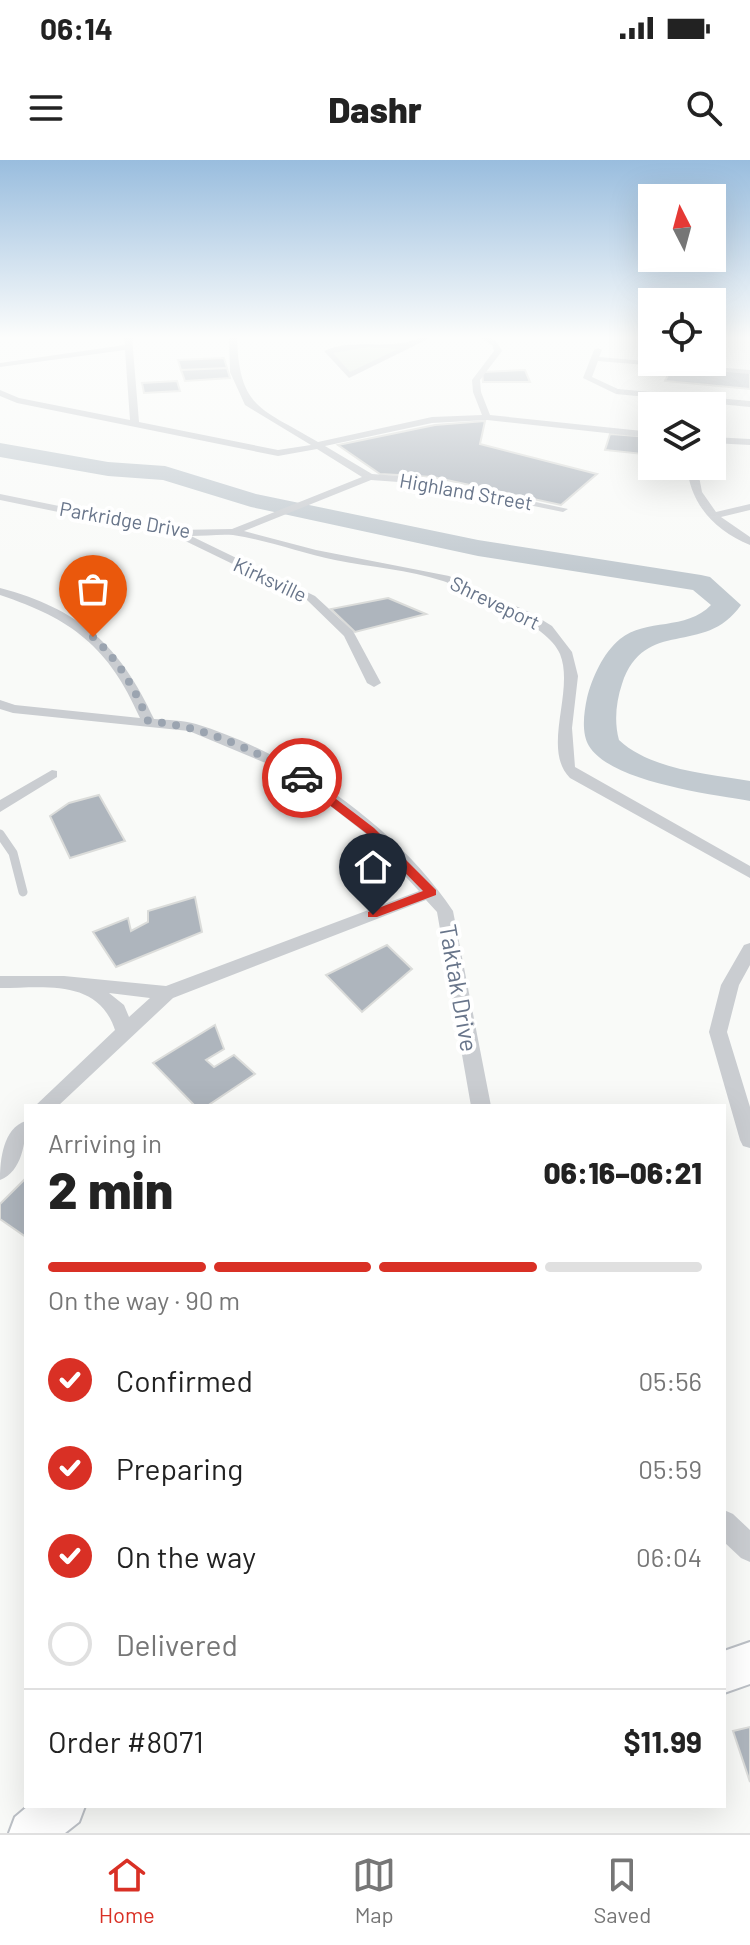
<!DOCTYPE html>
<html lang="en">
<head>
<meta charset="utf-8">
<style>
	:root { --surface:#fff; --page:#f2f2f2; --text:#222; --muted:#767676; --line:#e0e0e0; --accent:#d93025 }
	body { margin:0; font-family:Barlow,sans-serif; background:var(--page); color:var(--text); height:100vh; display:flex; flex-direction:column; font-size:30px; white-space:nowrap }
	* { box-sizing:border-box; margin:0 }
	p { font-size:26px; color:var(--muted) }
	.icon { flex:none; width:44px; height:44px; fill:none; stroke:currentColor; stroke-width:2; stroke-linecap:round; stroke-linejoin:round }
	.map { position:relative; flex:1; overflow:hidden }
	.drawer { position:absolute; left:24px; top:944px; width:702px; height:704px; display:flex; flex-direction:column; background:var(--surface); border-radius:0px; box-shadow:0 8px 32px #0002 }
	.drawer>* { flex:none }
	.needle { width:52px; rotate:354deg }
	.fabs { position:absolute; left:638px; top:24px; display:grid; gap:16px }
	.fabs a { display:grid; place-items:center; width:88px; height:88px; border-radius:0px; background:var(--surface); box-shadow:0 8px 32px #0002; font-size:40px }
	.pin { position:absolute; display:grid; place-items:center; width:68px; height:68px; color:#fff; margin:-82px -34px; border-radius:50% 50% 50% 0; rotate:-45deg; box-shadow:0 0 8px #0007 }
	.pin .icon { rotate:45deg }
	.courier { position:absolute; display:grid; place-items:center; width:80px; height:80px; margin:-40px; border:6px solid #d93025; border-radius:50%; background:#fff; color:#222; box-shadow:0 2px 10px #0007 }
	.overview em { font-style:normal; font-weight:800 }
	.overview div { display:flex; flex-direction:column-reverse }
	.overview { display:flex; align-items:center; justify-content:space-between; height:136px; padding:0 24px }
	h1 { font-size:52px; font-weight:800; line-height:60px }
	.bar { display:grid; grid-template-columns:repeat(4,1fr); gap:12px 8px; align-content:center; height:96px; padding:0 24px }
	.bar i { height:10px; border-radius:6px; background:var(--line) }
	.bar .selected { background:var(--accent) }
	.bar p { grid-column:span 4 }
	.line { display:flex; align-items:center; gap:20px; padding:0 24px; border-top:2px solid var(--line) }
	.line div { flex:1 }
	ol { padding:0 24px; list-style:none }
	li { display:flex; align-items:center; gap:24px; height:88px }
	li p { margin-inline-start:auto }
	li .icon { padding:8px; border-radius:50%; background:var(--accent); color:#fff; stroke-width:4 }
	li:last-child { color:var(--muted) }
	li i { width:44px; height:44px; border:4px solid var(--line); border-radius:50% }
	.status { display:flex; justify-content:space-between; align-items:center; height:56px; padding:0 40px; background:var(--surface); direction:ltr }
	.status svg { height:22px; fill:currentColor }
	header { display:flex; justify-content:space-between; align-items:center; height:104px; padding:0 24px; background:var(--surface); font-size:36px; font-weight:800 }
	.menu { display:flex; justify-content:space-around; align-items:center; height:112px; border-top:2px solid var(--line); background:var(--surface); font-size:22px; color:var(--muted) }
	.menu a { display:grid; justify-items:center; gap:4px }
	.menu .selected { color:var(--accent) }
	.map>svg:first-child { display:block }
	.green { fill:#dae2d8 }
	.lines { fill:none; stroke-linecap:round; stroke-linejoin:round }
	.river { fill:#c2cad0; fill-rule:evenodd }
	.building { fill:#aeb5bd; stroke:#dbdcda; stroke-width:2 }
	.secondary-casing { stroke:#bcc0c6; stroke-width:4 }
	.lane { stroke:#cacdd1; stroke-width:9 }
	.street { fill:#cacdd1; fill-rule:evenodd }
	.secondary { fill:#fff; fill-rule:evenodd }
	.route { fill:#d93025 }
	.done { stroke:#9ba4b0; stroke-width:8; stroke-dasharray:0 14.4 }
	.labels { text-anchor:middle; stroke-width:8; stroke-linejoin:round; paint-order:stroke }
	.far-street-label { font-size:20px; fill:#68758a; stroke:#fff }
	.street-label { font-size:24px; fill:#68758a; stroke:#fff }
</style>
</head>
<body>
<div class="status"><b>06:14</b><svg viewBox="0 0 49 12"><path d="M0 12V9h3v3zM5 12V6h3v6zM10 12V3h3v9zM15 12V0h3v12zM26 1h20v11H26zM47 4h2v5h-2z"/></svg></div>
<header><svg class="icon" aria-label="menu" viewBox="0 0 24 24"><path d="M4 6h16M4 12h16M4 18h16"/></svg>Dashr<svg class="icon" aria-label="search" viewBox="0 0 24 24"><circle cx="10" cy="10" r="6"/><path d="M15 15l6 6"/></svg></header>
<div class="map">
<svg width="750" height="1673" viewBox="0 0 750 1673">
	<rect width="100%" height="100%" fill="#f9faf8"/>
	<path class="green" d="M343 187H405L350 214 328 191Z"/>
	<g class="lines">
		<path class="river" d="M0 283 108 302 165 306 256 334 478 380 701 415 710 417 741 445C704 498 645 456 622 524 616 542 614 562 619 580 651 610 709 614 750 621V641C710 634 611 622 589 586 581 573 584 552 587 538 592 518 603 493 620 479 646 458 686 471 711 445L693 430 478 396 251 347 163 320 108 316 0 297Z"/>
	</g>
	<path class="building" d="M224 198 227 208 181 210 178 200Z
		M672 206 750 212V229L665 221Z
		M227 208 230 218 185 221 181 210Z
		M525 210 530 222H483L482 212Z
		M177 221 180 231 144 233 142 223Z
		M485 261 480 284 597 314 561 345 433 317 380 314 338 285 435 265Z
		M610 274 652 277V295L605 290Z
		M388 438 426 454 355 472 331 449Z
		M99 635 125 681 70 698 50 656 69 643Z
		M195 737 202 772 116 807 93 772 128 758 131 771 148 762V751Z
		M387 785 412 809 362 852 326 815Z
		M215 865 224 889 206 900 214 907 234 895 255 914 207 946H195L153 903Z
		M26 1018V1077L0 1059V1044Z
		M750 1567V1622L733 1571Z"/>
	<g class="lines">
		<g class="secondary-casing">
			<path id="secondary" d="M750 1482V1524L724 1533V1491Z
				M28 1646H85L79 1662 65 1673H9L15 1657Z"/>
		</g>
		<path class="lane" d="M0 674 13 693 23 732"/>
		<path class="street" d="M124 177H132L139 262 278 290 311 285 245 245 230 212 229 177H237C239 250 262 248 318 282L432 257 482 255 473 232 472 220 494 191 492 185 480 177C492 177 497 180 502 191L480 220 481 232 490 255 652 272V278L487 260 432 263 325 286 372 314 426 318 568 349 563 352 426 324 371 320 244 371 316 390 449 416 531 453 552 466 572 492 578 516 572 568 575 607 750 706V718L570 618C541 589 575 531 560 494 548 465 473 432 443 421 409 410 370 407 335 400 301 393 267 380 233 375 220 374 204 376 191 376L315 436 353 471 381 523 374 527 367 523 344 476 307 440 175 376 0 340V334L177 370 232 369 362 317 317 289 278 296 17 243 0 236V230L19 238 130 260 125 190 0 207V203L125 185Z
			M421 177H432L349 218 324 191C355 177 392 192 421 177ZM368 187 398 189 350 212 333 193Z
			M598 188 602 190 599 197 750 210V214L598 201 592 217 618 229 750 241V247L616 234 583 218 594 190Z
			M712 277 750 279V285L712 283Z
			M687 306H697L702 332 716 352 750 344V350L721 357 750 377V385C715 371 690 344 687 306Z
			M0 428C79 449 120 485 154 559 168 560 183 560 196 564 292 593 399 669 453 751L491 946H471L437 752 426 740 173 838 58 946H35L115 870C98 818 44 828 0 828V816H64L166 826 419 731 365 673 306 627 268 604 189 571 13 553 0 549V540L15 545 140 558C109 487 72 459 0 435ZM109 833 150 838 129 857 124 845Z
			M52 610 57 611V617L0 652V640Z
			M750 783V805L739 825 727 872 750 947V988L743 986 740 980 709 872 721 825 744 785Z
			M26 961C26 981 22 1012 0 1020 0 1000 3 968 26 961Z
			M724 1350 733 1354 750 1370V1402L741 1398 724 1382Z"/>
		<use href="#secondary" class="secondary"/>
	</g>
	<linearGradient id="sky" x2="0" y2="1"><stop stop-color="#99bdde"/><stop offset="0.43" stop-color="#fcfdfc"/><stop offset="1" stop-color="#fcfdfc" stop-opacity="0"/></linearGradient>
	<rect width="750" height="412" fill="url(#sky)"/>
	<path class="route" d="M298 616H306L374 668 436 730V735L377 757H368V752L423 731 366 673 298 621Z"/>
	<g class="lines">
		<path class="done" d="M93 477C118 500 135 528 148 561 204 566 254 590 302 618"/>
	</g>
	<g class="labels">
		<g class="far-street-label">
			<text transform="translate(466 332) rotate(10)" y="7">Highland Street</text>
			<text transform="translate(125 360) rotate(10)" y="7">Parkridge Drive</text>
			<text transform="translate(270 420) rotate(25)" y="7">Kirksville</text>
			<text transform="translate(495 443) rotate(26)" y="7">Shreveport</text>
		</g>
		<g class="street-label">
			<text transform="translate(458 828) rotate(80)" y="8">Taktak Drive</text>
		</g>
	</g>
</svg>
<div class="fabs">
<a><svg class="needle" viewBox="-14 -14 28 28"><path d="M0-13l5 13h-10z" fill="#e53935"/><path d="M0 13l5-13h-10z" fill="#767676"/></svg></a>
<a><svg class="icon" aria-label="locate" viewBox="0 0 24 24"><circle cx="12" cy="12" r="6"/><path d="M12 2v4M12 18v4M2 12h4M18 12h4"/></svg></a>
<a><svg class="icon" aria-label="layers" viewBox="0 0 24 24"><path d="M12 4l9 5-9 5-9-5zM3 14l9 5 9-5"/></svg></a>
</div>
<div class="pin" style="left:93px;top:477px;background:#ea580c"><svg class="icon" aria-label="bag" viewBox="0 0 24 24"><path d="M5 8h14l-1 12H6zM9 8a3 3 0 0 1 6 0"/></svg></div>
<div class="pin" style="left:373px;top:755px;background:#1f2937"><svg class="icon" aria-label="home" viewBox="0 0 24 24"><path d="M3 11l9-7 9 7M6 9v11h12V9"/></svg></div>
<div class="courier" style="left:302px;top:618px"><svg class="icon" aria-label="car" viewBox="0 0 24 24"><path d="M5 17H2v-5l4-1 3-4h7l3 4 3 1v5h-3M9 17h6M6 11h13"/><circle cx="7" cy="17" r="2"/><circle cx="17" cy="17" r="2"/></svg></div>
<section class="drawer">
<div class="overview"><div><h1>2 min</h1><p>Arriving in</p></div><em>06:16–06:21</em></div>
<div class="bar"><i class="selected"></i><i class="selected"></i><i class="selected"></i><i></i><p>On the way · 90 m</p></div>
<ol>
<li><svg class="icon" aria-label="check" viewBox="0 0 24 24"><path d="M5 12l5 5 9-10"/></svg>Confirmed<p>05:56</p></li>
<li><svg class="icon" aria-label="check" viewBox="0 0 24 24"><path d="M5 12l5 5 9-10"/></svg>Preparing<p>05:59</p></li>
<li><svg class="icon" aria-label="check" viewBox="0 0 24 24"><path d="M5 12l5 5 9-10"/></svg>On the way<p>06:04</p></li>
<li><i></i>Delivered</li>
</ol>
<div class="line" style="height:104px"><div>Order #8071</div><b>$11.99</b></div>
</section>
</div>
<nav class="menu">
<a class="selected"><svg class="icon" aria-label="home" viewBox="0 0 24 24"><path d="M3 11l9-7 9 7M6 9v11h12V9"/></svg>Home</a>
<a><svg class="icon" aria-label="map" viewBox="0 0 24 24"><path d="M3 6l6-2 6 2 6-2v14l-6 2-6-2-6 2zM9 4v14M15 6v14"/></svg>Map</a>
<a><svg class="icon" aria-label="saved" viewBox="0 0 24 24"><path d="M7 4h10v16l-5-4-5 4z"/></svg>Saved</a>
</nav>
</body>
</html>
